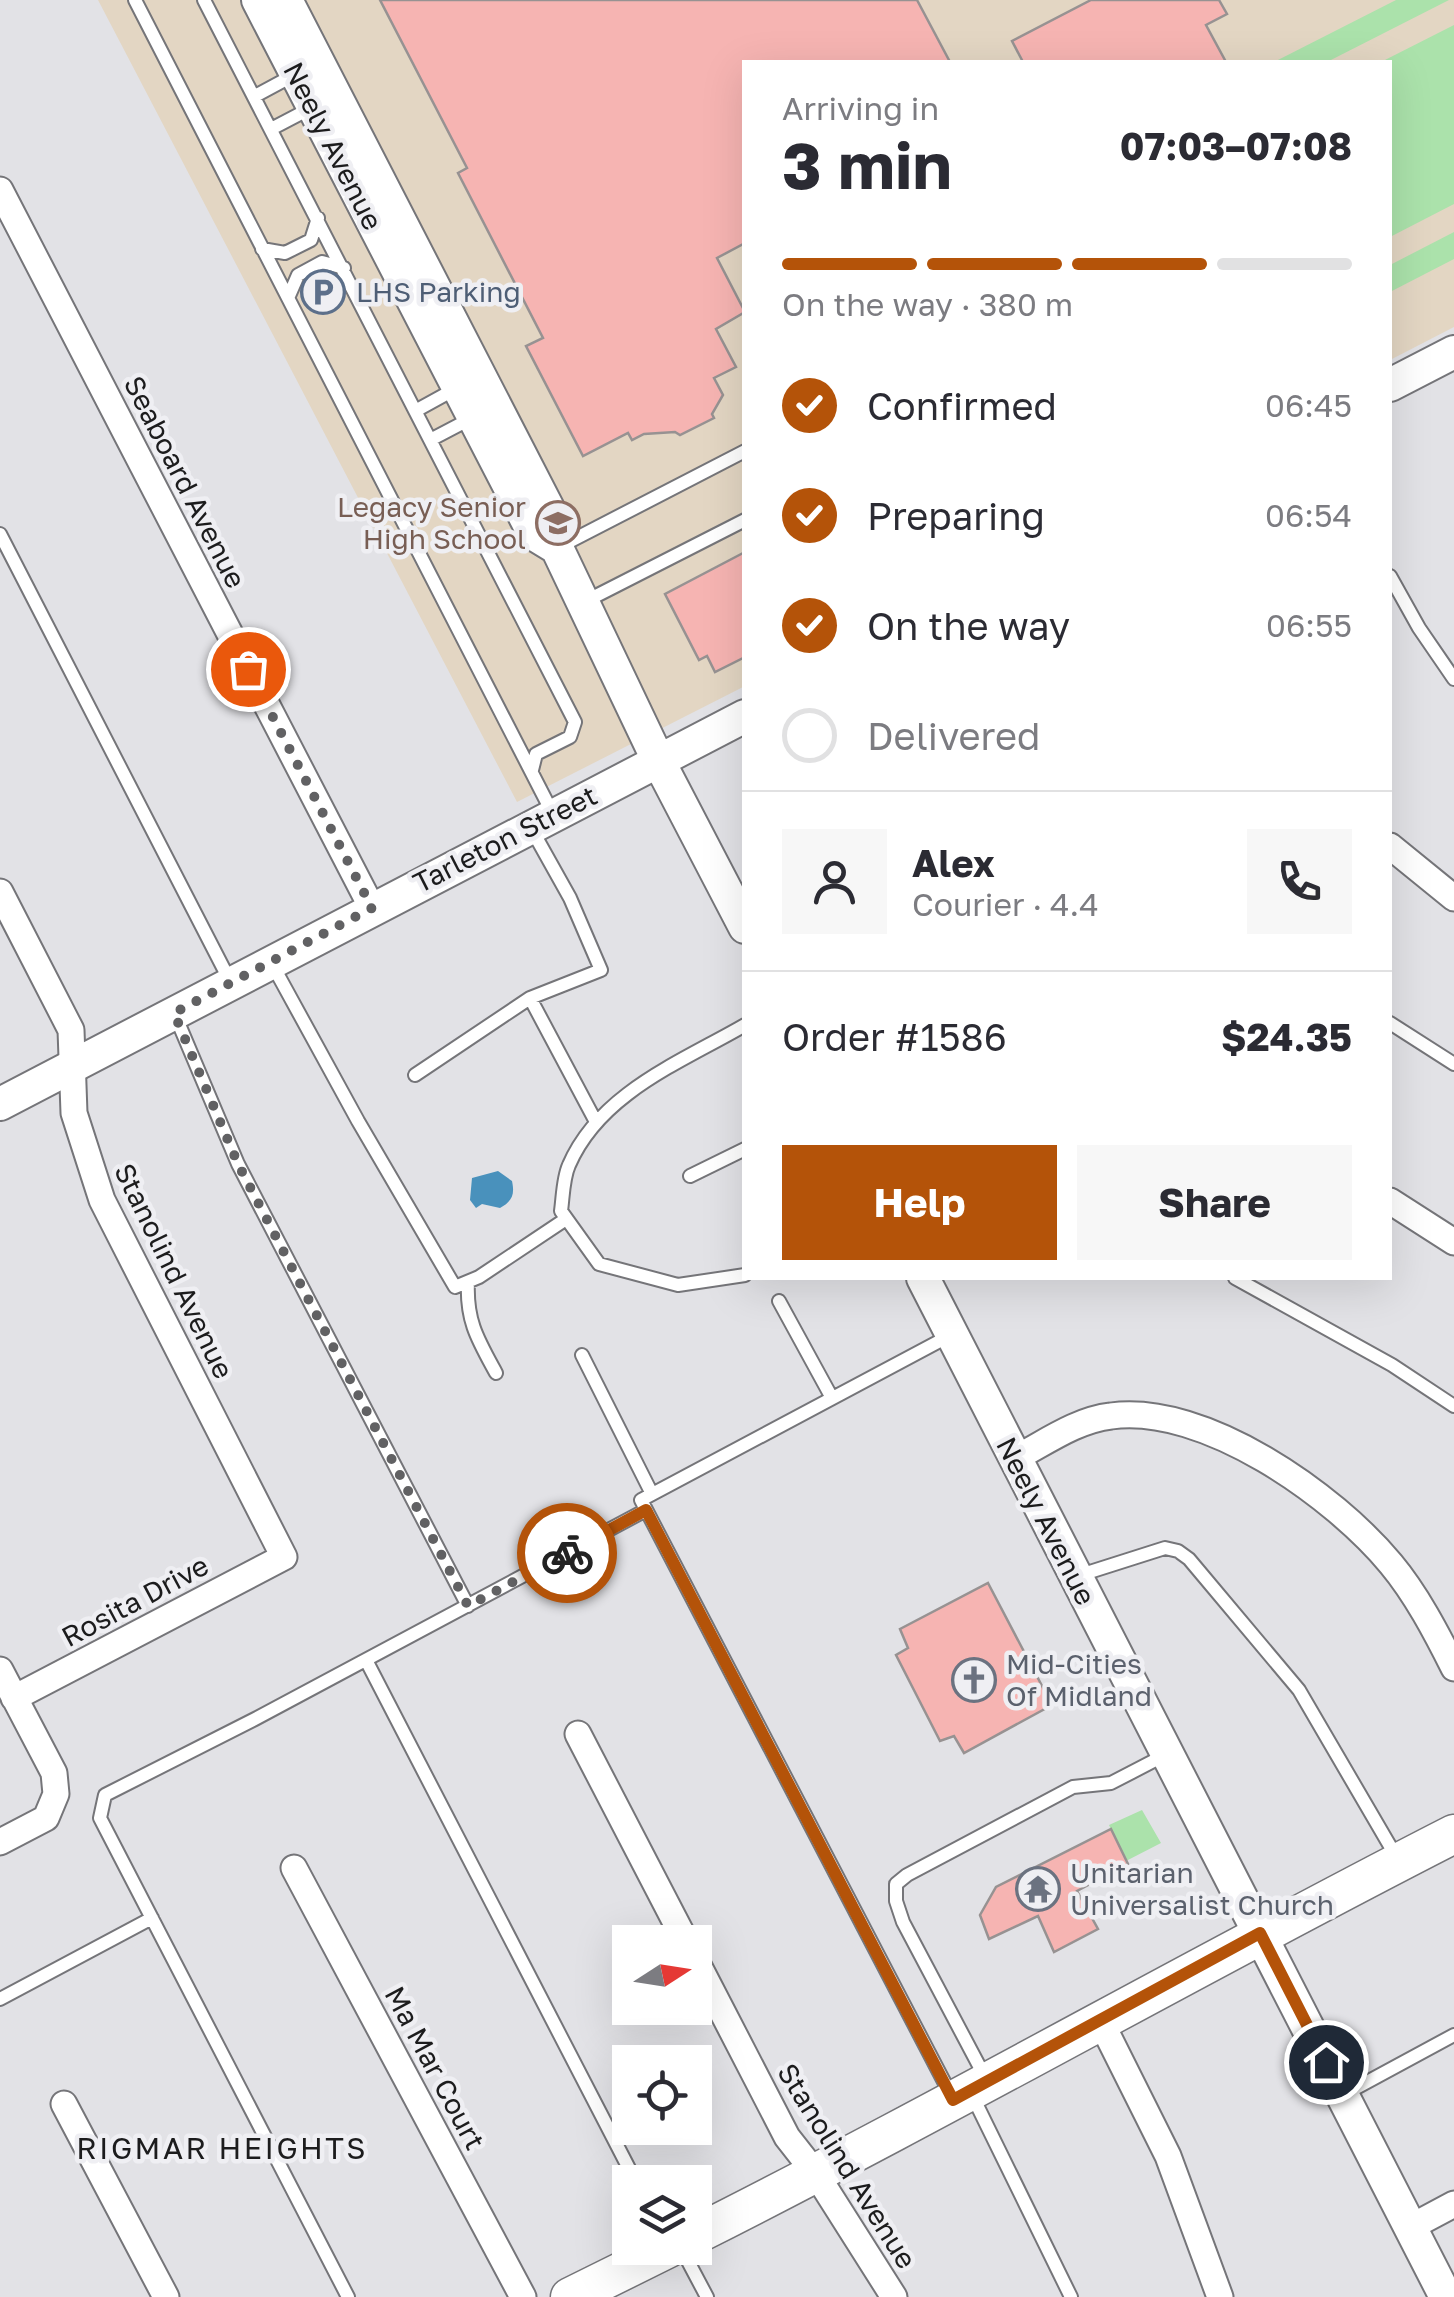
<!DOCTYPE html>
<html lang="en">
<head>
<meta charset="utf-8">
<style>
	:root { --surface:#fff; --page:#f7f7f7; --text:#2b2b33; --muted:#7c7c81; --line:#e1e1e2; --accent:#b45309 }
	body { margin:0; font-family:"Golos Text",sans-serif; background:var(--page); color:var(--text); height:100vh; display:flex; flex-direction:column; font-size:38px; white-space:nowrap }
	* { box-sizing:border-box; margin:0 }
	p { font-size:32px; color:var(--muted) }
	.icon { flex:none; width:55px; height:55px; fill:none; stroke:currentColor; stroke-width:2; stroke-linecap:round; stroke-linejoin:round }
	.map { position:relative; flex:1; overflow:hidden }
	.sheet { position:absolute; left:742px; top:60px; width:650px; height:1220px; display:flex; flex-direction:column; background:var(--surface); border-radius:0px; box-shadow:0 10px 40px #0002 }
	.sheet>* { flex:none }
	.needle { width:65px; rotate:78deg }
	.controls { position:absolute; left:612px; top:1925px; display:grid; gap:20px }
	.controls a { display:grid; place-items:center; width:100px; height:100px; border-radius:0px; background:var(--surface); box-shadow:0 10px 40px #0002; font-size:50px }
	.pin { position:absolute; display:grid; place-items:center; width:85px; height:85px; color:#fff; margin:-42px; border:5px solid #fff; border-radius:50%; box-shadow:0 2px 10px #0007 }
	.courier { position:absolute; display:grid; place-items:center; width:100px; height:100px; margin:-50px; border:8px solid #b45309; border-radius:50%; background:#fff; color:#222; box-shadow:0 2px 12px #0007 }
	.headline em { font-style:normal; font-weight:700 }
	.headline div { display:flex; flex-direction:column-reverse }
	.headline { display:flex; align-items:center; justify-content:space-between; height:170px; padding:0 40px }
	h1 { font-size:65px; font-weight:700; line-height:75px }
	.bar { display:grid; grid-template-columns:repeat(4,1fr); gap:15px 10px; align-content:center; height:120px; padding:0 40px }
	.bar i { height:12px; border-radius:8px; background:var(--line) }
	.bar .on { background:var(--accent) }
	.bar p { grid-column:span 4 }
	.line { display:flex; align-items:center; gap:25px; padding:0 40px; border-top:2px solid var(--line) }
	.line div { flex:1 }
	.round { display:grid; place-items:center; flex:none; width:105px; height:105px; border-radius:0px; background:var(--page) }
	ol { padding:0 40px; list-style:none }
	li { display:flex; align-items:center; gap:30px; height:110px }
	li p { margin-inline-start:auto }
	li .icon { padding:10px; border-radius:50%; background:var(--accent); color:#fff; stroke-width:4 }
	li:last-child { color:var(--muted) }
	li i { width:55px; height:55px; border:5px solid var(--line); border-radius:50% }
	.primary-button { display:flex; gap:20px; margin-top:auto; padding:20px 40px }
	.primary-button a { flex:1; height:115px; border-radius:0px; background:var(--accent); color:#fff; font-size:40px; font-weight:700; line-height:115px; text-align:center }
	.primary-button a+a { background:var(--page); color:var(--text) }
	.map>svg:first-child { display:block }
	.education { fill:#e3d6c3 }
	.green { fill:#abe2ab }
	.water { fill:#4991bc }
	.building { fill:#f6b4b2; stroke:#979292; stroke-width:2.5 }
	.lines { fill:none; stroke-linecap:round; stroke-linejoin:round }
	.service-casing { stroke:#757579; stroke-width:16 }
	.minor-casing { stroke:#757579; stroke-width:29 }
	.tertiary-casing { stroke:#757579; stroke-width:36 }
	.secondary-casing { stroke:#757579; stroke-width:41 }
	.service { stroke:#fff; stroke-width:12 }
	.minor { stroke:#fff; stroke-width:25 }
	.tertiary { stroke:#fff; stroke-width:32 }
	.secondary { stroke:#fff; stroke-width:38 }
	.done { stroke:#616163; stroke-width:10; stroke-dasharray:0 18 }
	.route { stroke:#b45309; stroke-width:12 }
	.labels { text-anchor:middle; stroke-width:9; stroke-linejoin:round; paint-order:stroke }
	.street-label { font-size:28px; fill:#1c1c1d; stroke:#efeff3 }
	.service-label { font-size:28px; fill:#4e5e75; stroke:#efeff3; text-anchor:start }
	.education-label { font-size:28px; fill:#785e54; stroke:#efeff3; text-anchor:end }
	.worship-label { font-size:28px; fill:#5b616d; stroke:#efeff3; text-anchor:start }
	.neighbourhood-label { font-size:30px; letter-spacing:2.5px; fill:#1c1c1d; stroke:#efeff3 }
</style>
</head>
<body>
<div class="map">
<svg width="1454" height="2297" viewBox="0 0 1454 2297">
	<rect width="100%" height="100%" fill="#e2e2e6"/>
	<path class="education" d="M98 0H1454V327L1390 360V62H745V686L517 802Z"/>
	<path class="green" d="M1396 0H1449L1327 62H1274Z
		M1454 25V204L1390 237V62H1381Z
		M1454 232V259L1390 292V265Z
		M1142 1810 1161 1843 1126 1861 1109 1825Z"/>
	<path class="water" d="M498 1171 512 1181C515 1195 512 1201 500 1208L482 1204 476 1208 470 1200 472 1178Z"/>
	<path class="building" d="M380 0H917L950 62H745V243L717 258 745 312 716 329 736 367 714 378 723 395 712 414 714 418 680 435 675 432 644 434 632 440 628 433 583 456 526 346 543 338 458 173 467 168Z
		M1091 0H1219L1227 14 1206 25 1226 62H1023L1012 41Z
		M745 552V657L715 672 707 656 699 660 665 594Z
		M988 1583 1052 1705 964 1753 954 1736 940 1741 896 1655 908 1648 900 1629Z
		M1111 1829 1128 1864 1077 1891 1098 1929 1054 1952 1038 1916 989 1939 980 1915 996 1887Z"/>
	<g class="lines">
		<g class="service-casing">
			<path id="service" d="M135 0 553 814
				M204 0 575 722 570 737 536 754 532 770
				M255 96 294 75
				M271 129 313 107
				M262 249 285 253 311 240 318 218
				M288 298 298 275 322 262 344 268
				M417 410 457 388
				M432 439 472 418
				M0 534 230 981
				M561 546 745 451
				M1390 576 1419 628 1454 679
				M586 601 745 520
				M532 830 570 898 601 970 530 998 596 1122
				M272 964 358 1121 455 1287 479 1277 566 1219
				M175 1015 238 1164 468 1606
				M1390 1023 1454 1064
				M745 1025C681 1062 600 1093 569 1165 563 1178 563 1197 561 1211L599 1264 678 1285 745 1275
				M415 1075 530 998
				M690 1176 745 1149
				M1235 1278 1392 1365 1454 1406
				M468 1282C466 1321 478 1340 496 1373
				M779 1301 832 1398
				M951 1335 641 1500 952 2097
				M582 1355 652 1494
				M1077 1576 1165 1548 1178 1551 1189 1559 1299 1690 1397 1858
				M366 1660 636 2182
				M0 1999 152 1918
				M985 2077 903 1922 896 1901V1884L907 1875 1073 1787 1111 1783 1165 1755
				M971 2093 1071 2297
				M1343 2095 1454 2035
				M681 2248 707 2297
				M348 2297 100 1818 105 1795 255 1719 646 1510"/>
		</g>
		<g class="minor-casing">
			<path id="minor" d="M0 190 372 908
				M1390 846 1454 898
				M0 892 71 1030 74 1113 102 1200 284 1557 14 1698
				M1390 1201 1454 1242
				M1014 1459C1045 1443 1076 1420 1111 1416 1204 1403 1334 1495 1391 1564 1416 1594 1436 1632 1454 1668
				M0 1670 54 1773 56 1794 46 1818 0 1842
				M578 1734 686 1942
				M294 1868 523 2297
				M695 1959 787 2137 816 2174 894 2297
				M1100 2020 1168 2156 1220 2297
				M64 2104 166 2297
				M1411 2227 1454 2204"/>
		</g>
		<g class="tertiary-casing">
			<path id="tertiary" d="M258 0 534 534 557 548
				M286 0 557 526V548L658 760 745 927
				M1390 385 1454 352
				M0 1104 745 716
				M923 1278 1446 2297"/>
		</g>
		<g class="secondary-casing">
			<path id="secondary" d="M695 2235C951 2106 1199 1964 1454 1834
				M570 2297 669 2248"/>
		</g>
		<use href="#service" class="service"/>
		<use href="#minor" class="minor"/>
		<use href="#tertiary" class="tertiary"/>
		<use href="#secondary" class="secondary"/>
	</g>
	<g class="lines">
		<path class="done" d="M248 669 372 908 174 1013 238 1164 468 1606 567 1553"/>
		<path class="route" d="M567 1553 646 1510 953 2100 1260 1933 1326 2062"/>
	</g>
	<defs>
		<g id="parking-ring" transform="scale(2.25)"><circle r="9.5" fill="#efeff3" stroke="#5c6f8a" stroke-width="1.5"/><path d="M-3.5-5.5H1a3.5 3.5 0 0 1 0 7H-1V5.5H-3.5ZM-1-3.4V-.6H.8a1.4 1.4 0 0 0 0-2.8Z" fill="#5c6f8a"/></g>
		<g id="school-ring" transform="scale(2.25)"><circle r="9.5" fill="#efeff3" stroke="#8d6e63" stroke-width="1.5"/><path d="M0-5L7-2L0 1L-7-2ZM-4 1L0 2.5L4 1V4Q0 6-4 4Z" fill="#8d6e63"/></g>
		<g id="church-ring" transform="scale(2.25)"><circle r="9.5" fill="#efeff3" stroke="#6b7280" stroke-width="1.5"/><path d="M-1.2-6h2.4v3.5h3.3v2.4h-3.3V6h-2.4V-.1h-3.3v-2.4h3.3Z" fill="#6b7280"/></g>
		<g id="temple-ring" transform="scale(2.25)"><circle r="9.5" fill="#efeff3" stroke="#6b7280" stroke-width="1.5"/><path d="M0-6L5-2H3V0L6.5 2.5H4V6H1.5V3h-3V6H-4V2.5H-6.5L-3 0V-2H-5Z" fill="#6b7280"/></g>
	</defs>
	<g fill-rule="evenodd">
		<use href="#parking-ring" x="323" y="292"/>
		<use href="#school-ring" x="558" y="523"/>
		<use href="#church-ring" x="974" y="1680"/>
		<use href="#temple-ring" x="1038" y="1889"/>
	</g>
	<g class="labels">
		<g class="street-label">
			<text transform="translate(333 146) rotate(63)" y="10">Neely Avenue</text>
			<text transform="translate(185 482) rotate(63)" y="10">Seaboard Avenue</text>
			<text transform="translate(505 839) rotate(-27)" y="10">Tarleton Street</text>
			<text transform="translate(174 1271) rotate(64)" y="10">Stanolind Avenue</text>
			<text transform="translate(1046 1521) rotate(63)" y="10">Neely Avenue</text>
			<text transform="translate(135 1601) rotate(-28)" y="10">Rosita Drive</text>
			<text transform="translate(435 2068) rotate(62)" y="10">Ma Mar Court</text>
			<text transform="translate(847 2166) rotate(58)" y="10">Stanolind Avenue</text>
		</g>
		<g class="service-label">
			<text x="356" y="302">LHS Parking</text>
		</g>
		<g class="education-label">
			<text x="526" y="517">Legacy Senior<tspan x="526" dy="32">High School</tspan></text>
		</g>
		<g class="worship-label">
			<text x="1006" y="1674">Mid-Cities<tspan x="1006" dy="32">Of Midland</tspan></text>
			<text x="1070" y="1883">Unitarian<tspan x="1070" dy="32">Universalist Church</tspan></text>
		</g>
		<g class="neighbourhood-label">
			<text x="222" y="2159">RIGMAR HEIGHTS</text>
		</g>
	</g>
</svg>
<div class="controls">
<a><svg class="needle" viewBox="-14 -14 28 28"><path d="M0-13l5 13h-10z" fill="#e53935"/><path d="M0 13l5-13h-10z" fill="#7c7c81"/></svg></a>
<a><svg class="icon" aria-label="locate" viewBox="0 0 24 24"><circle cx="12" cy="12" r="6"/><path d="M12 2v4M12 18v4M2 12h4M18 12h4"/></svg></a>
<a><svg class="icon" aria-label="layers" viewBox="0 0 24 24"><path d="M12 4l9 5-9 5-9-5zM3 14l9 5 9-5"/></svg></a>
</div>
<div class="pin" style="left:248px;top:669px;background:#ea580c"><svg class="icon" aria-label="bag" viewBox="0 0 24 24"><path d="M5 8h14l-1 12H6zM9 8a3 3 0 0 1 6 0"/></svg></div>
<div class="pin" style="left:1326px;top:2062px;background:#1f2937"><svg class="icon" aria-label="home" viewBox="0 0 24 24"><path d="M3 11l9-7 9 7M6 9v11h12V9"/></svg></div>
<div class="courier" style="left:567px;top:1553px"><svg class="icon" aria-label="bike" viewBox="0 0 24 24"><circle cx="6" cy="16" r="4"/><circle cx="18" cy="16" r="4"/><path d="M6 16l4-8h5l3 8M10 8l3 8H6M13 5h3"/></svg></div>
<section class="sheet">
<div class="headline"><div><h1>3 min</h1><p>Arriving in</p></div><em>07:03–07:08</em></div>
<div class="bar"><i class="on"></i><i class="on"></i><i class="on"></i><i></i><p>On the way · 380 m</p></div>
<ol>
<li><svg class="icon" aria-label="check" viewBox="0 0 24 24"><path d="M5 12l5 5 9-10"/></svg>Confirmed<p>06:45</p></li>
<li><svg class="icon" aria-label="check" viewBox="0 0 24 24"><path d="M5 12l5 5 9-10"/></svg>Preparing<p>06:54</p></li>
<li><svg class="icon" aria-label="check" viewBox="0 0 24 24"><path d="M5 12l5 5 9-10"/></svg>On the way<p>06:55</p></li>
<li><i></i>Delivered</li>
</ol>
<div class="line" style="height:180px"><a class="round"><svg class="icon" aria-label="person" viewBox="0 0 24 24"><circle cx="12" cy="8" r="4"/><path d="M4 21q1-7 8-7t8 7"/></svg></a><div><b>Alex</b><p>Courier · 4.4</p></div><a class="round"><svg class="icon" aria-label="phone" viewBox="0 0 24 24"><path d="M5 4h4l2 5-3 2q2 4 5 5l2-3 5 2v4C11 20 4 13 5 4z"/></svg></a></div>
<div class="line" style="height:130px"><div>Order #1586</div><b>$24.35</b></div>
<div class="primary-button"><a>Help</a><a>Share</a></div>
</section>
</div>
</body>
</html>
